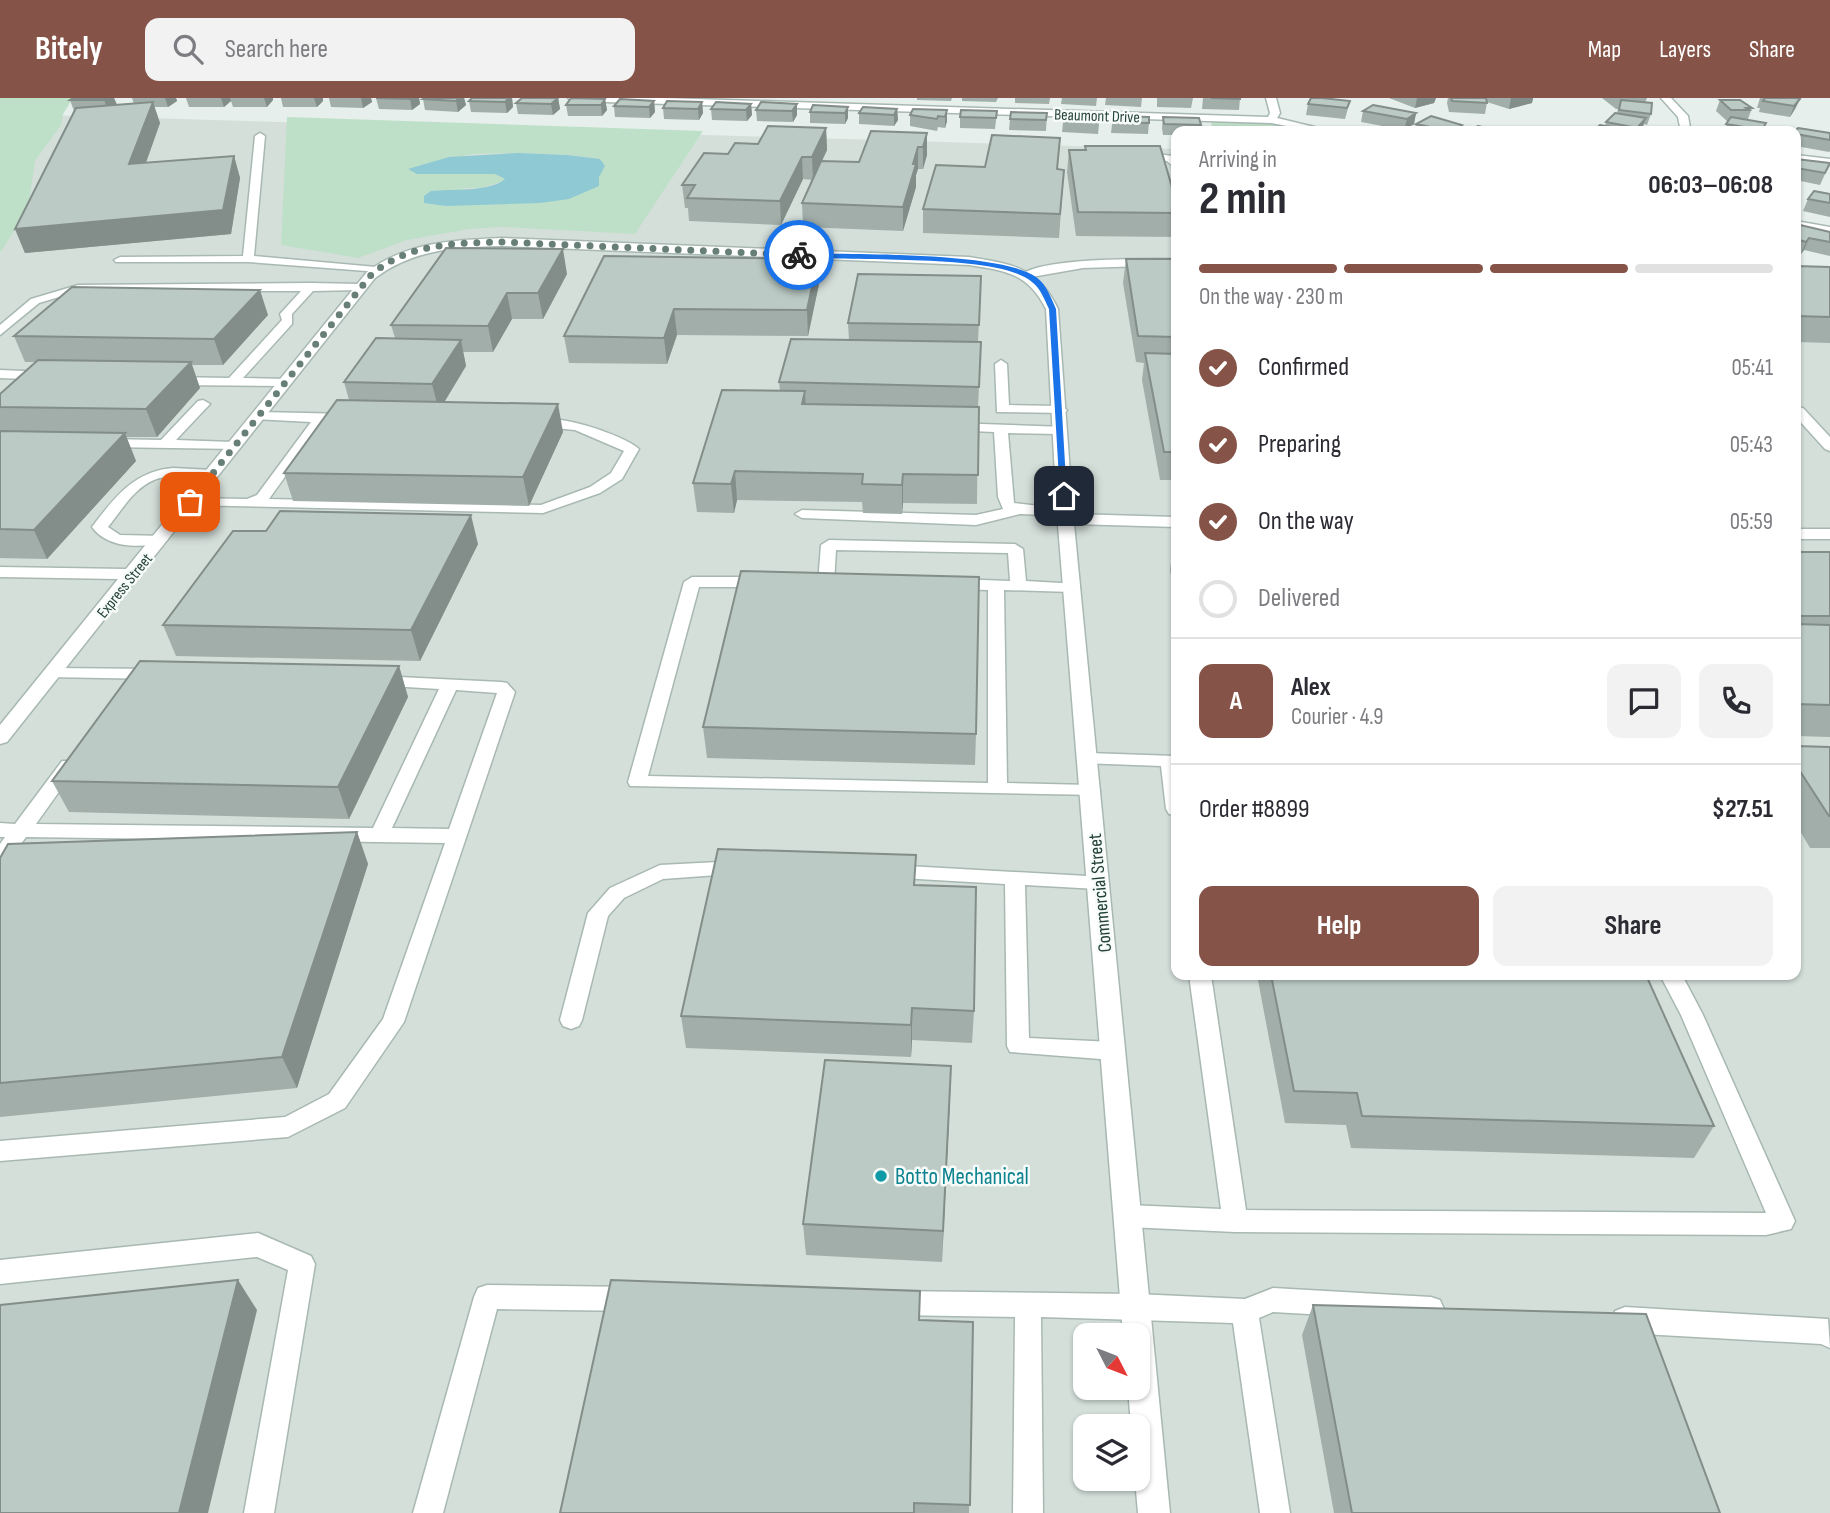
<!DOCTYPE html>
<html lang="en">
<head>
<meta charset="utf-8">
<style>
	:root { --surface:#fff; --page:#f2f2f3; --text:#2b2b33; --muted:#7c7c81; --line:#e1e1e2; --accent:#855347 }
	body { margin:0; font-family:"Sofia Sans Condensed",sans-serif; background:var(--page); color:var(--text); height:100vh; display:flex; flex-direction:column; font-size:26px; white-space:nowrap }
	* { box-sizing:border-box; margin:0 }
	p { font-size:23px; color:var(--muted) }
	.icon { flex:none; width:38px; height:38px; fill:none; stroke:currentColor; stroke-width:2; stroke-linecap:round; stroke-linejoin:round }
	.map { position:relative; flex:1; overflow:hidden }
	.panel { position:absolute; left:1171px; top:28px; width:630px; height:854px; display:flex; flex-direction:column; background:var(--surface); border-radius:14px; box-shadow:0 2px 5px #0004 }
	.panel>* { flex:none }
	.needle { width:46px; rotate:132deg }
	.controls { position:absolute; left:1073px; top:1225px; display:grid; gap:14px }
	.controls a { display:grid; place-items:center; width:77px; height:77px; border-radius:14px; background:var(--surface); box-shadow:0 2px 5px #0004; font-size:35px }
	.pin { position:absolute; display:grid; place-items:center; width:60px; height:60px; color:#fff; margin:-30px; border-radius:14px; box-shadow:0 4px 10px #0006 }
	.courier { position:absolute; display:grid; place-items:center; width:70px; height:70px; margin:-35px; border:5px solid #1a73e8; border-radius:50%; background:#fff; color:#222; box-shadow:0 2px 9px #0007 }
	.summary em { font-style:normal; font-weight:700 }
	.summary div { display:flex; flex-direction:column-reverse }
	.summary { display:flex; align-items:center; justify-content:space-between; height:119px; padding:0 28px }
	h1 { font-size:46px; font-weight:700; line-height:52px }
	.bar { display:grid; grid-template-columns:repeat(4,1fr); gap:10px 7px; align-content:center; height:84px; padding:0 28px }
	.bar i { height:9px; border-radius:5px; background:var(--line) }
	.bar .on { background:var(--accent) }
	.bar p { grid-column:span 4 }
	.line { display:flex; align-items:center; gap:18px; padding:0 28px; border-top:2px solid var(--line) }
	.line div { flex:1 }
	.round { display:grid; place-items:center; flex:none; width:74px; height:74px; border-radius:14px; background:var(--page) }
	ol { padding:0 28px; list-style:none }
	li { display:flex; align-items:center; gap:21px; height:77px }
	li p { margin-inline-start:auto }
	li .icon { padding:7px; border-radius:50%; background:var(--accent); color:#fff; stroke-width:4 }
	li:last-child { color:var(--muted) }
	li i { width:38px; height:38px; border:4px solid var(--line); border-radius:50% }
	.button { display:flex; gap:14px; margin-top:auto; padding:14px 28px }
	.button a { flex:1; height:80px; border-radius:14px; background:var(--accent); color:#fff; font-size:28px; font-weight:700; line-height:80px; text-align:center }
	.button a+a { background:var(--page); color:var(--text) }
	header { display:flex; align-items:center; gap:42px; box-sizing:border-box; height:98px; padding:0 35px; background:var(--accent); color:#fff }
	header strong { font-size:33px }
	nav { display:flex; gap:38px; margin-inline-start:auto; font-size:24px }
	.search { width:490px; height:63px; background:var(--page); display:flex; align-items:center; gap:18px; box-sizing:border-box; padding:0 24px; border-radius:14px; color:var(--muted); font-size:26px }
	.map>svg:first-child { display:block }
	.built { fill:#d4dfda; fill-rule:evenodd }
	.green { fill:#bfe0c8; fill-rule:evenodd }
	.water { fill:#8ec9d4 }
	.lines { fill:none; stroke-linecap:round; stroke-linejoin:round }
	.service-casing { stroke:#a8b8b2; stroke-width:3 }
	.minor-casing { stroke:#a8b8b2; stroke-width:3 }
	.service { fill:#fff; fill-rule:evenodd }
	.minor { fill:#fff; fill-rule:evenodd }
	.wall { fill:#a1aea9 }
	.shaded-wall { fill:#838d89 }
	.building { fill:#bbcac4; stroke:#838d89; stroke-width:2 }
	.route { fill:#1a73e8 }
	.done { stroke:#687f78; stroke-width:7; stroke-dasharray:0 12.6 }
	.culture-dot { fill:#0f9aa8; stroke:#f7fbf9; stroke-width:2.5 }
	.labels { text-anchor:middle; stroke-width:5; stroke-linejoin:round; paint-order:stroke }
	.far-street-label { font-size:16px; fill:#24423a; stroke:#f7fbf9 }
	.street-label { font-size:19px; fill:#24423a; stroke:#f7fbf9 }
	.near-culture-label { font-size:23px; fill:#0d838f; stroke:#f7fbf9; text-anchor:start }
</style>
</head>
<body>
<header>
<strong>Bitely</strong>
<div class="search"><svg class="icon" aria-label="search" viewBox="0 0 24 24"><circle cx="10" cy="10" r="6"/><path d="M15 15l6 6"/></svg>Search here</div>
<nav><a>Map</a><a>Layers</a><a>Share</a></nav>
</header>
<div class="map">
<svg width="1830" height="1415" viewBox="0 0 1830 1415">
	<rect width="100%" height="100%" fill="#e6efeb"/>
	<path class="built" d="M44 17 1176 51V877H1796V168L1830 176V1415H0V157ZM1085 1237H1138V1290H1085ZM1085 1328H1138V1381H1085Z"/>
	<path class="green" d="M0 0H73L63 16 61 27 35 63 28 112 0 155Z
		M287 19 703 33 635 136 501 129 469 131 407 142 358 160 281 147ZM518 55 567 57 600 61 540 105 509 104 461 90H481L506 82 495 76H417L408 71 472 56Z
		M1210 20 1271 22 1326 33H1213Z"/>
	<path class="water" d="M518 55 567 57 600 61 605 68 599 79V88L569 101 540 105 446 108 424 105V98L431 93C452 91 490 94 505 81L495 76H417L408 71 449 59Z"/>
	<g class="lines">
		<g class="service-casing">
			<path id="service" d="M260 35 265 38 254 158 376 169 380 170V174L248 164H116L114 162 120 159 243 158 255 38Z
				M1139 54 1173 58 1176 71 1167 63 1136 59V55Z
				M1176 161V167L1083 170 1026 180 1020 177C1045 159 1143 161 1176 161Z
				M311 185 361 186 367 189 361 192 313 193 292 216V226L243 280 288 281 289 284 283 288 172 287 166 283 172 279 229 280 282 222 280 216 301 193H79L39 205 0 237V227L31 201 78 187Z
				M1001 262 1007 266 1009 307 1060 308 1067 312 1065 315 997 314 995 266Z
				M0 272 48 274 54 278 48 282 0 280Z
				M203 302 210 306 176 342 233 344 238 345V351L105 349 98 345 105 341 161 342 198 303Z
				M259 314 350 316 357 320 350 324 325 323 269 401 541 407 590 389 611 375 624 353 575 332 533 328 531 325C548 311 624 337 639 351L622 381 600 395 543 415 185 407 183 404 190 400 247 401 257 397 311 324 254 321V315Z
				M953 325 1065 329V335L1060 336 1008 335 1014 405 1065 411 1070 412 1072 415 1070 418 1020 416 976 427 802 420 795 416 802 412 976 417 1003 411 998 399 994 334 948 332 946 329Z
				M173 370 212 372 219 376C208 386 172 374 154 382 134 390 121 413 108 429L120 437 165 438 168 441 165 444C141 450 108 451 92 429 114 400 134 373 173 370Z
				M829 442 1015 446 1023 451 1026 483 1078 486 1080 489 1078 492 1072 494 1004 492 1007 685 1090 687 1097 689 1100 693 1097 697 630 688 628 684 684 484 692 479H763L771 484 763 489H699L648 678 988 685V492L955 491 947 486 955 481 1010 483 1008 455 836 452 834 485 826 490 818 485 821 447Z
				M54 570 156 571 165 576 156 581 48 579 45 575 48 571Z
				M379 578 501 584 507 585 515 594 404 924 345 1010 288 1039 0 1063V1043L285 1019 329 996 383 921 445 745 26 739 7 765 0 767V746L5 739H0V725L15 726 62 663H76L78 667 36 726 373 730 439 591 373 587 370 583ZM456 592 497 595 449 731 392 730Z
				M1088 655 1176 658V717L1169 716 1166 711 1161 668 1081 665 1079 661 1081 657Z
				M738 763 745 765 748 770 745 775 663 781 624 800 608 818 582 922 579 928 571 931 563 928 560 922 588 815 610 790 660 767Z
				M890 767 1105 779 1108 784 1105 789 1098 791 1025 787 1029 940 1113 944 1121 947 1124 953 1121 959 1113 962 1010 954 1007 948 1005 786 883 779 880 774 883 769Z
				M1189 877H1211L1246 1112 1766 1115 1681 917 1660 877H1682L1703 917 1795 1123 1791 1131 1766 1137 1235 1134 1128 1129 1119 1126 1115 1118 1119 1110 1128 1107 1221 1111Z
				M258 1135 311 1158 315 1166 274 1415H244L288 1172 257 1159 0 1186V1162Z
				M487 1187 633 1189 642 1192 646 1201 642 1210 633 1213 497 1211 443 1415H413L474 1199 478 1190Z
				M1273 1190 1431 1199 1440 1202 1444 1211 1440 1220 1431 1223 1273 1214 1259 1220 1290 1415H1260L1233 1225 1041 1219 1043 1415H1013L1015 1219 894 1217 885 1214 881 1205 885 1196 894 1193 1136 1196 1245 1201Z
				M1625 1209 1828 1221 1830 1250 1821 1246 1625 1235 1615 1231 1612 1222 1615 1213Z"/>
		</g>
		<g class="minor-casing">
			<path id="minor" d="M568 0H664L1268 19 1270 15 1266 0H1276L1280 15 1277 20 1331 33H1312L1271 25 573 3Z
				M1661 0H1671L1688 18 1690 30 1687 33H1677L1680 29 1678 19Z
				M1796 57 1830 61V67L1796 63Z
				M1796 123 1830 129V135L1796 129Z
				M502 140 969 159C1012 166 1038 169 1058 211L1073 416 1176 419V429L1074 426 1170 1415H1138L1135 1381H1138V1328H1131L1128 1290H1138V1237H1123L1057 415 1046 211C1028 175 1006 173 969 167L502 148C456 149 414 151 375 180L7 644 0 646V627L118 481 0 479V469L126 471 367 174C407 144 453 142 502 140Z
				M1796 309 1803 310 1830 339V353L1825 351 1796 319Z
				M1796 431H1830V441H1796Z"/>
		</g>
		<use href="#service" class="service"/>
		<use href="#minor" class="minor"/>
	</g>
	<path class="wall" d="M114 0 117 7 134 6 132 0H176L177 3 168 9H154L160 25 146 65 234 58 240 80 231 136 25 155 15 131 74 13 70 2Z
		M186 0H273V2L267 9H233L231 3 224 9H189Z
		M281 0H323V3L317 9H283Z
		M329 0H371L372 4 363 10 331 9Z
		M376 0H419L420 6 412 12 379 11Z
		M425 0H464L466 7 458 14 425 12 423 1Z
		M472 0H512L513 9 507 15 471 14 469 3Z
		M558 0 560 11 553 17 518 16 516 5Z
		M917 0H952L951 3 917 2Z
		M962 0H998L996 4 962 3Z
		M1015 0H1050L1049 6 1015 5Z
		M1062 0H1097L1096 8 1061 6Z
		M1106 0H1142L1141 9 1105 7Z
		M1157 0H1193L1191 10 1157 9Z
		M1203 0H1240L1239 12 1202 11Z
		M1389 0H1436L1434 5 1415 10Z
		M1448 0H1486L1487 2V0H1533L1532 5 1509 11 1487 4 1485 16 1449 14 1447 5Z
		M1602 0H1647L1645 5 1651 16 1647 27 1644 26 1640 33H1593L1605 28 1606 24 1617 15 1618 11H1616Z
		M1760 0H1797L1800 1 1795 11 1790 19 1759 14 1760 10H1757Z
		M605 1 607 12 602 18H568L566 7Z
		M1720 2 1752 10 1748 21H1746L1763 33H1724L1728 23H1727L1716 13Z
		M654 3 655 14 650 20 615 19 614 8Z
		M1350 3 1345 21 1306 17 1308 6Z
		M702 4 703 15 699 22 664 21 663 10Z
		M751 6 752 17 747 23 712 22 711 11Z
		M797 6V17L793 24 757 23 756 12Z
		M848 9V20L845 26 810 25V14Z
		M897 11 898 22 894 28 859 26V15Z
		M947 12V23L945 30 938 29 937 33 910 28V17Z
		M997 13 995 31 960 30V19Z
		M1363 13 1416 15 1414 26 1404 32 1361 24Z
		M1047 15 1046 33 1009 32 1010 21Z
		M1064 16 1100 17 1098 36 1062 34Z
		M1113 18 1149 25 1148 36 1111 35Z
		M1163 19 1201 27 1200 33H1176V37H1163L1162 30Z
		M1416 26 1462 27 1461 33H1414Z
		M826 30 827 52 822 63 859 64 927 35V57L923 71H918L916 77V89L903 133 803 129 802 105 813 82 803 81 781 127 689 123 688 110H685L682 87 728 56 758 46Z
		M1795 33 1830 35V53L1829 54 1796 48Z
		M1085 48 1176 103V139L1076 138 1067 74 1069 52H1085Z
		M1796 61 1830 65 1820 87 1796 82Z
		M1058 71 1064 72 1059 140 923 135V111Z
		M1830 96V119L1803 113 1808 101Z
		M1796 126 1830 134V158L1804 152 1801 156 1796 155Z
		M818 161 819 186 808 238 677 237 667 266 569 265 564 238Z
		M1126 161H1176V382H1160L1142 282 1144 265 1136 264 1123 185Z
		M1796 168 1830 169V245L1796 244Z
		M567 176 543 221H512L493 254H463L466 268 444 304 563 334 529 408 293 403 284 375 349 302 344 284 395 240 391 227Z
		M981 178 978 244H981L978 309 977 406 903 405 902 416 863 415 862 404 737 402 734 415 697 414 693 385 780 293 779 284 849 242 848 225Z
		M268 217 223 267H192L200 290 157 339H126L136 363 47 461 0 460V296L35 264H25L14 238Z
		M266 433 478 446 420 563 176 558 163 527Z
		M1174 442H1176V508L1170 472Z
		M1796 454H1830V639L1796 638Z
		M399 568 408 599 349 721 69 714 52 683Z
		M703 629 976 636 975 667 707 660Z
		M1796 648 1830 649V750H1810L1796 726Z
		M357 734 368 766 297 990 0 1019V760Z
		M916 787 974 913 972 945 912 942 911 959 686 950 681 918Z
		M1257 877H1646L1714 1028 1694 1060 1351 1050 1346 1027 1285 1025Z
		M950 1000 942 1164 806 1157 803 1126Z
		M1313 1207 1720 1415H1334L1302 1237Z
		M920 1222 973 1224 969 1415H560Z"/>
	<path class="shaded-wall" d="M107 0H114L117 7 108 13 104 2Z
		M165 0H176L177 3 168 9Z
		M221 0H230L231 3 224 9Z
		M264 0H273V2L267 9Z
		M314 0H323V3L317 9Z
		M361 0H371L372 4 363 10Z
		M411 0H419L420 6 412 12 410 1Z
		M459 0H464L466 7 458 14 456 3Z
		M509 0H512L513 9 507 15 505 4Z
		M558 0 560 11 553 17 551 6Z
		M1417 0H1436L1434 5 1415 10Z
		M1511 0H1533L1532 5 1509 11Z
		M605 1 607 12 602 18 601 7Z
		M1800 1 1795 11 1790 19 1794 8Z
		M654 3 655 14 650 20 649 9Z
		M153 4 160 25 137 89 129 66Z
		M702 4 703 15 699 22 698 11Z
		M751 6 752 17 747 23 746 12Z
		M797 6V17L793 24 792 13Z
		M848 9V20L845 26V15Z
		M897 11 898 22 894 28V17Z
		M947 12V23L945 30V19Z
		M1416 15 1414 26 1404 32 1407 21Z
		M1646 20 1642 31 1640 33H1636L1637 30Z
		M1462 27 1461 33H1453Z
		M826 30 827 52 813 82 812 59Z
		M927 35V57L923 71V49Z
		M918 49V71L916 77V89L903 133V109L913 66Z
		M234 58 240 80 231 136 25 155 15 131Z
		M802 59 803 81 781 127 780 103Z
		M1809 140 1804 152 1801 156 1806 144Z
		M563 151 567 176 543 221 538 195Z
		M818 161 819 186 808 238 807 212Z
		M260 192 268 217 223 267 214 241Z
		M507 195 512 221 493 254 488 228Z
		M674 211 677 237 667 266 664 240Z
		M461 242 466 268 439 313 432 286Z
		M191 264 200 290 157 339 146 311Z
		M805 293 806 320 802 306Z
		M558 306 563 334 529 408 523 379Z
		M125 335 136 363 47 461 34 432Z
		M735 373 737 402 734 415 731 386Z
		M903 376V405L902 416V387Z
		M471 417 478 446 420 563 411 532Z
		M399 568 408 599 349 721 338 689Z
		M357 734 368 766 297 990 282 959Z
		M912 910V942L911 959V927Z
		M951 968 950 1000 942 1164 943 1133Z
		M238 1182 257 1212 208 1415H179Z"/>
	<path class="building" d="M73 0H107L104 2H70Z
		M376 0H411L410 1Z
		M425 0H459L456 3 423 1Z
		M472 0H509L505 4 469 3Z
		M522 0H558L551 6 516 5Z
		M571 0 605 1 601 7H566Z
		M1211 0H1240V1Z
		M1311 0H1322L1350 3 1347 10 1308 6Z
		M1451 0H1486L1487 5 1452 3Z
		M1765 0H1797L1800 1 1794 8 1763 3Z
		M620 1 654 3 649 9 614 8Z
		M1621 2 1652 5 1651 16 1619 12Z
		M1720 2H1740L1752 10H1746L1749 12H1731Z
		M667 3 702 4 698 11 663 10Z
		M153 4 129 66 234 58 223 112 15 131 76 10Z
		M716 4 751 6 746 12 711 11Z
		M761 4 797 6 792 13 756 12Z
		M813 7 848 9 845 15 810 14Z
		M1373 7 1416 15 1407 21 1363 13Z
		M863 9 897 11 894 17 859 15Z
		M913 11 947 12 945 19 938 18 937 21 910 17Z
		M961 12 997 13 996 20 960 19Z
		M1011 14 1047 15 1046 22 1010 21Z
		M1615 15 1646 20 1637 30 1606 24Z
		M1064 16 1100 17 1099 24 1063 23Z
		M1113 18 1149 19V25L1112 24Z
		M1431 18 1462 27 1453 33H1449L1416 26Z
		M1163 19 1199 20 1201 27 1164 26Z
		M1731 19 1766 25 1762 32 1726 26Z
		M1600 27 1632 33H1593Z
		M768 28 826 30 812 59H802L780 103 687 100 695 87H682L704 55 728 56 735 45 758 46Z
		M1478 28 1500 33H1468Z
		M1798 30 1830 35V42L1796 36 1795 33Z
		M871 33 927 35 923 49H918L913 66H916L903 109 802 105 821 63 859 64Z
		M992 37 1060 40 1057 71 1064 72 1060 116 923 111 936 67 985 69Z
		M1085 48H1160L1176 103V115L1078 114 1069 52H1086Z
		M1796 61 1830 65 1825 75 1796 70Z
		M1814 93 1830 96V105L1808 101Z
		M1796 126 1830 134V144L1809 140 1806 144 1796 141Z
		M446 150 563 151 538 195H507L488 228 391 227Z
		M604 158 818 161 807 212 674 211 664 240 564 238Z
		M1126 161H1176V239L1138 238Z
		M1796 168 1830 169V219L1796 218Z
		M858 176 981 178 979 227 848 225Z
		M72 189 260 192 214 241 14 238Z
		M376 240 461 242 432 286 344 284Z
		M791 241 981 244 979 289 779 284Z
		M1145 255 1176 256V354H1164Z
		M38 262 191 264 146 311 0 309V296Z
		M722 292 805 293 802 306 979 309 978 377 903 376 902 387 862 386 863 376 735 373 731 386 693 385Z
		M337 302 558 306 523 379 284 375Z
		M0 333 125 335 34 432 0 431Z
		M280 413 471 417 411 532 163 527 233 433H266Z
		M1796 454H1830V518H1796Z
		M741 473 979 479 976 636 703 629Z
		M1796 526 1830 527V607L1796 606Z
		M140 563 399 568 338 689 52 683Z
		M1796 648 1830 649V718H1829L1796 667Z
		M357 734 282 959 0 985V760L8 746Z
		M718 751 916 757 914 787 976 789 974 913 912 910 911 927 681 918Z
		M1271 877H1646L1714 1028 1362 1018 1357 995 1294 993Z
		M825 962 951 968 943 1133 803 1126Z
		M238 1182 179 1415H0V1207Z
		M611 1182 920 1193 919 1222 973 1224 970 1407 914 1405V1415H560Z
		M1313 1207 1646 1216 1720 1415H1352Z"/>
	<path class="route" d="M799 155C850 157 999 153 1036 179 1047 187 1051 200 1056 211L1067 400 1060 398 1049 211C1044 201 1041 191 1032 184 998 154 848 165 797 158Z"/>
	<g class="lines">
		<path class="done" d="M190 404 371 177C407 145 457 145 502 144L799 157"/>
	</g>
	<circle class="culture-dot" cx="881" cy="1078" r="7"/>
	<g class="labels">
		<g class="far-street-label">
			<text transform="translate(1097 17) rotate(2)" y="6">Beaumont Drive</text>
			<text transform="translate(124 487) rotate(-51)" y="6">Express Street</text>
		</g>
		<g class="street-label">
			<text transform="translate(1099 795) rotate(-95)" y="7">Commercial Street</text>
		</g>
		<g class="near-culture-label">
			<text x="895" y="1086">Botto Mechanical</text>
		</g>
	</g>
</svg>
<div class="controls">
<a><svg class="needle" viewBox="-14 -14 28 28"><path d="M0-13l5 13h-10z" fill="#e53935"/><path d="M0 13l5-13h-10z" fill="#7c7c81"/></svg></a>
<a><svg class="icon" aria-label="layers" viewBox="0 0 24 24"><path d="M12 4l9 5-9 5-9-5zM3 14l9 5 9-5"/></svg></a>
</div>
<div class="pin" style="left:190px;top:404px;background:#ea580c"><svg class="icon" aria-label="bag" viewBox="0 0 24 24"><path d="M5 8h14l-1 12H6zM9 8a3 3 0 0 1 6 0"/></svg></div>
<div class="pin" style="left:1064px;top:398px;background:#1f2937"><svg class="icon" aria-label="home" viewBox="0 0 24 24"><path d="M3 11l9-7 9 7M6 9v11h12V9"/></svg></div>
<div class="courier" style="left:799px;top:157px"><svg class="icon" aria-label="bike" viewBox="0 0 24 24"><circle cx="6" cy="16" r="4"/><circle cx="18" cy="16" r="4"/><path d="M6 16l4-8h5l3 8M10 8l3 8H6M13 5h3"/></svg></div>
<section class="panel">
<div class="summary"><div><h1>2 min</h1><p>Arriving in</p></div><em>06:03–06:08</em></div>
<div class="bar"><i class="on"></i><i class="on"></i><i class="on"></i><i></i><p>On the way · 230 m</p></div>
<ol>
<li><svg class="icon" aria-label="check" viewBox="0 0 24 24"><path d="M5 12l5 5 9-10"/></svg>Confirmed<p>05:41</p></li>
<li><svg class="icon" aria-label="check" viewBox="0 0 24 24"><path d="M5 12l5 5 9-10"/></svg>Preparing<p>05:43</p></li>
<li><svg class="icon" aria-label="check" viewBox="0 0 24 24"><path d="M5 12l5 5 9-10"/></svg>On the way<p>05:59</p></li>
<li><i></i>Delivered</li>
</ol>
<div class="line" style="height:126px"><b class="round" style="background:var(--accent);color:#fff">A</b><div><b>Alex</b><p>Courier · 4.9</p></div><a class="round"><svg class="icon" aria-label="chat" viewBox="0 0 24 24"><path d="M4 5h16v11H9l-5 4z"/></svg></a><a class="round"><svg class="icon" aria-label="phone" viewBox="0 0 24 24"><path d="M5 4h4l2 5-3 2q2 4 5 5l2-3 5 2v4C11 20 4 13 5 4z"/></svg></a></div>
<div class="line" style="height:91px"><div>Order #8899</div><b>$27.51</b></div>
<div class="button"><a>Help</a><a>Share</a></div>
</section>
</div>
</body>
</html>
